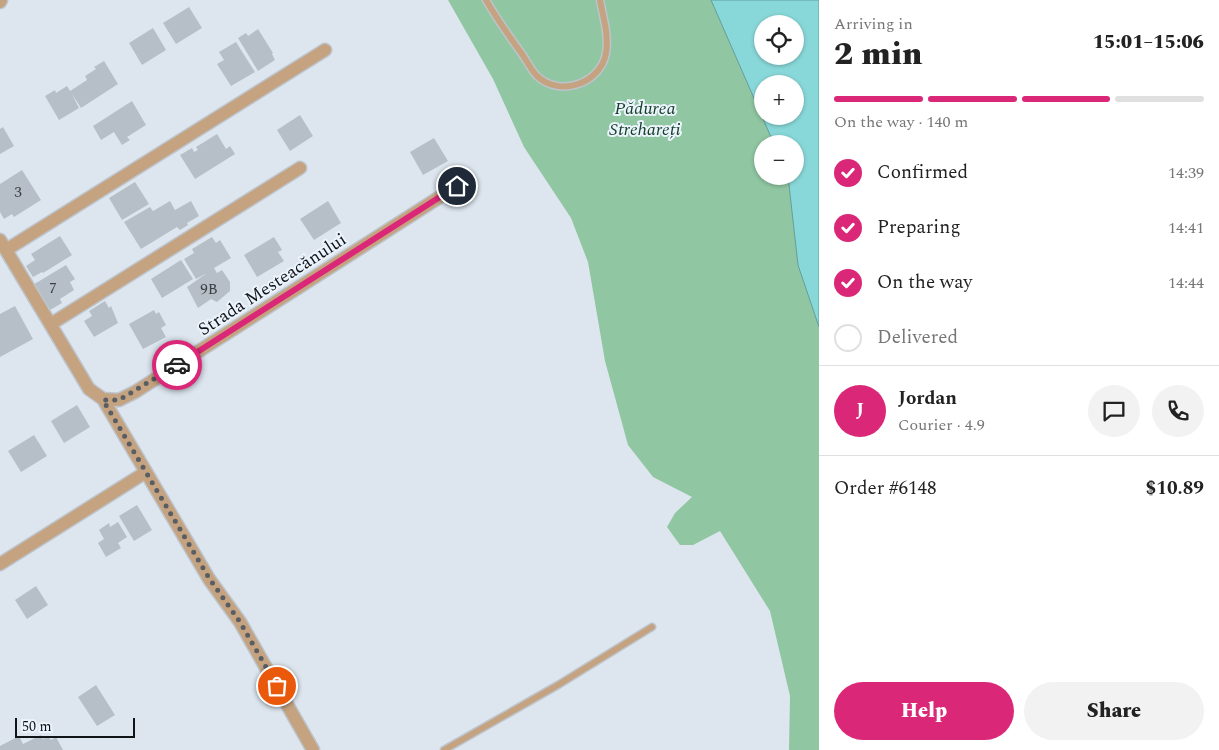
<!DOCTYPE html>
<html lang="en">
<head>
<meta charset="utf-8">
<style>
	:root { --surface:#fff; --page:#f2f2f2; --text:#222; --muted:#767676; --line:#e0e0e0; --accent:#db2777 }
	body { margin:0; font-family:Spectral,serif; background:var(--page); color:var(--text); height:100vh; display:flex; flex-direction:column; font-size:19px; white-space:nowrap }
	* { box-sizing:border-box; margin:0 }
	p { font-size:16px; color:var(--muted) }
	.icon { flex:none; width:28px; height:28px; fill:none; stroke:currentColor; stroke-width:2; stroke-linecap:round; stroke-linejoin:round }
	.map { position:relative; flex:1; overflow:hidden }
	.side { display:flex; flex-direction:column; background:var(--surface); width:400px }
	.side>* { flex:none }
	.fabs { position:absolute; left:754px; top:15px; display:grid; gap:10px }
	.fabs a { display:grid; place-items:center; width:50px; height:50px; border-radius:50%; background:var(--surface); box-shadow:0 1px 4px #0004; font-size:25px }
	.scale { position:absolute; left:15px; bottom:12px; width:120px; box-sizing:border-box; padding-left:5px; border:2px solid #111417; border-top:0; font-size:14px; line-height:18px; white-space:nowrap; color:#111417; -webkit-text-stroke:4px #ebf3fc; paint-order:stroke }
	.pin { position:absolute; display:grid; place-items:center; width:42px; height:42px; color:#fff; margin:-21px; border:2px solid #fff; border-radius:50%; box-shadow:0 1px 5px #0007 }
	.courier { position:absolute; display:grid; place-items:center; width:50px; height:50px; margin:-25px; border:4px solid #db2777; border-radius:50%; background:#fff; color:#222; box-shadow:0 1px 6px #0007 }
	.headline em { font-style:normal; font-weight:800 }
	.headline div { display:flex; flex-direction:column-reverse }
	.headline { display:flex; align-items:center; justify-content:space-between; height:85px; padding:0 15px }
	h1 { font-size:32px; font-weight:800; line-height:38px }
	.bar { display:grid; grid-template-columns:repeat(4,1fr); gap:8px 5px; align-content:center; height:60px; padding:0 15px }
	.bar i { height:6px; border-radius:4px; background:var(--line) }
	.bar .active { background:var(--accent) }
	.bar p { grid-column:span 4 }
	.line { display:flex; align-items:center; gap:12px; padding:0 15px; border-top:1px solid var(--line) }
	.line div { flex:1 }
	.round { display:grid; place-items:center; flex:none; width:52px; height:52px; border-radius:26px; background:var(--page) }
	ol { padding:0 15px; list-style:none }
	li { display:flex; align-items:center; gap:15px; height:55px }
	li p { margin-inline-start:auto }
	li .icon { padding:5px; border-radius:50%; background:var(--accent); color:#fff; stroke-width:4 }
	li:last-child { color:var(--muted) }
	li i { width:28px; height:28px; border:2px solid var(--line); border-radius:50% }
	.primary-button { display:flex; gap:10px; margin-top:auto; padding:10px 15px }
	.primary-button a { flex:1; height:58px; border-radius:30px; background:var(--accent); color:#fff; font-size:20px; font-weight:800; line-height:58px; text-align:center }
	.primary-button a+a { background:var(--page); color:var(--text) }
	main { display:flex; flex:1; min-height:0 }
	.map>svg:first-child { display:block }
	.forest { fill:#90c6a2; fill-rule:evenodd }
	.water { fill:#89d8d9; stroke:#659d9f; fill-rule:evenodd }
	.building { fill:#b6bfc7 }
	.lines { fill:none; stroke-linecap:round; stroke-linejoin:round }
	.lane-casing { stroke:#bcc4cc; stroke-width:9 }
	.street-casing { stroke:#bcc4cc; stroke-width:15 }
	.lane { stroke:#c5a381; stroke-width:6 }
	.street { stroke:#c5a381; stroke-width:12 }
	.done { stroke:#585e63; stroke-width:5; stroke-dasharray:0 9 }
	.route { stroke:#db2777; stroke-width:6 }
	.labels { text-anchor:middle; stroke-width:4; stroke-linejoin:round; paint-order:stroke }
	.number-label { font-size:15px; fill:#3a3f43 }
	.park-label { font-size:18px; font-style:italic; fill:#164027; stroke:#ebf3fc }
	.street-label { font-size:18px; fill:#111417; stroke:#ebf3fc }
</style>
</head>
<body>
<main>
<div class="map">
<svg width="819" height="750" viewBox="0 0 819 750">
	<rect width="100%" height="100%" fill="#dde6ef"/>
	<path class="forest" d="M448 0H819V750H789L790 696 770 611 720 531 693 545H680L667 527 675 513 692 497 653 477 628 445 605 361 588 262 571 218 524 147 493 79ZM762 24H795V56H762ZM762 84H795V116H762ZM762 144H795V176H762Z"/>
	<path class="water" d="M711 0H819V327L798 265 788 176H795V144H774ZM762 24H795V56H762ZM762 84H795V116H762Z"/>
	<path class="building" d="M189 7 202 28 176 44 163 23Z
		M153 28 166 50 142 65 129 43Z
		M258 29 273 53 272 54 275 60 258 71 238 38 246 33 248 36Z
		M236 42 255 72 231 86 217 64 224 60 219 52Z
		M104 61 118 84 81 108 72 94 79 108 59 120 45 96 55 90 56 93 67 86 70 91 87 80 85 76 96 69 94 67Z
		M132 101 146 125 127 137 130 140 122 145 114 132 101 140 93 126Z
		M300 115 313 136 290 151 277 130Z
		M3 127 14 146 0 154V129Z
		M217 134 226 149 230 146 235 154 195 179 180 155 192 148 194 152 198 150 196 147Z
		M434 138 448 161 423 175 410 152Z
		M22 170 41 200 14 217 12 214 4 219 0 212V184Z
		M135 182 149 204 122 220 109 198Z
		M170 201 175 210 191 201 199 216 187 223 188 225 180 230 177 227 141 249 124 222 150 207 153 211Z
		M328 201 341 223 314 240 300 219Z
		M60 236 72 255 43 273 42 272 33 277 26 266 35 260 31 254Z
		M212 237 216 243 220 240 231 258 214 268 217 273 222 270 230 282V291L217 302 211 299 198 308 187 287 207 273 196 279 184 259 194 253 192 249Z
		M274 237 282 250 278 252 284 261 257 277 244 255Z
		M181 260 193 279 162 298 151 279Z
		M66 265 75 279 70 282 74 290 60 299 62 303 50 310 48 306 44 308 31 286Z
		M105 301 109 308 111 306 118 323 94 337 84 321 92 316 89 311Z
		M15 306 33 339 0 357V314Z
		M154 310 156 314 159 312 166 325 161 328 166 337 143 349 129 324Z
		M77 405 90 427 64 443 51 421Z
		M34 435 47 456 21 472 8 451Z
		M137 505 152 530 134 541 119 516Z
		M118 522 127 537 118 543 121 548 106 557 98 543 104 539 99 530 109 523 110 527Z
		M36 586 48 605 27 619 15 600Z
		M96 685 115 715 97 726 78 697Z
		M41 735 43 739 48 736 51 740 56 737 63 750H0V746L19 736 23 744Z"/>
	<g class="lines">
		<g class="lane-casing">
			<path id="lane" d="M486 0C497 19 509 36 522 54 527 61 531 70 537 76 560 98 601 83 606 53 609 35 603 17 600 0
				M444 750 558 685 652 627"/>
		</g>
		<g class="street-casing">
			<path id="street" d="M0 2 1 0
				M0 240 89 389 103 399 209 579 240 622 313 750
				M6 250 325 50
				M51 324 300 168
				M103 399 119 400 135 392 457 186
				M0 564 146 472"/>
		</g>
		<use href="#lane" class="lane"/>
		<use href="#street" class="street"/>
	</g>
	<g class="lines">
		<path class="done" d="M177 365 119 400H103L209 578 240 622 277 686"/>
		<path class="route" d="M177 365 457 186"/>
	</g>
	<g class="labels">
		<g class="number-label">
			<text x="18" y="197">3</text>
			<text x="53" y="293">7</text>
			<text x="209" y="294">9B</text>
		</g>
		<g class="park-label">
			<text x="645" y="114">Pădurea<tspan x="645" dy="21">Strehareți</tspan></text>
		</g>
		<g class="street-label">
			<text transform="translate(272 284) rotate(-33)" y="6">Strada Mesteacănului</text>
		</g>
	</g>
</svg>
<div class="fabs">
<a><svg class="icon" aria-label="locate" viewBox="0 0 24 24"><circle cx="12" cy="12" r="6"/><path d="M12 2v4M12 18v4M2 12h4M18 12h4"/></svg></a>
<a>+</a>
<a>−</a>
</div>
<div class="scale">50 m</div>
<div class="pin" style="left:277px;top:686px;background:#ea580c"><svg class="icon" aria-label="bag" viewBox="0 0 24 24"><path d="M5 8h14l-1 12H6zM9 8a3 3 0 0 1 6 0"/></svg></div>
<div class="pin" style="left:457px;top:186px;background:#1f2937"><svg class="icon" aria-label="home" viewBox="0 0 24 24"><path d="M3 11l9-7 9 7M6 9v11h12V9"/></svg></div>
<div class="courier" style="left:177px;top:365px"><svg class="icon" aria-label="car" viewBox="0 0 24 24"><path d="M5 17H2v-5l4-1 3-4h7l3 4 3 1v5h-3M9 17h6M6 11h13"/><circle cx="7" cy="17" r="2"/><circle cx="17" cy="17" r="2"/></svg></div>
</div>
<section class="side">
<div class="headline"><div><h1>2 min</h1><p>Arriving in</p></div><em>15:01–15:06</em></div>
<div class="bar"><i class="active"></i><i class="active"></i><i class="active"></i><i></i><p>On the way · 140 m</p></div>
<ol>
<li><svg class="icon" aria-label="check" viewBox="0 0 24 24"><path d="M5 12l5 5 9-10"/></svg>Confirmed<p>14:39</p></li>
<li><svg class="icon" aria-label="check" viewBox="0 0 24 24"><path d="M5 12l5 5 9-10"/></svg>Preparing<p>14:41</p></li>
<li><svg class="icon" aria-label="check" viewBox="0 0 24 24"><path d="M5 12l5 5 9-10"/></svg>On the way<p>14:44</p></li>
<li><i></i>Delivered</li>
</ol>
<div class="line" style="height:90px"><b class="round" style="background:var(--accent);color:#fff">J</b><div><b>Jordan</b><p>Courier · 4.9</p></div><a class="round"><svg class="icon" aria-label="chat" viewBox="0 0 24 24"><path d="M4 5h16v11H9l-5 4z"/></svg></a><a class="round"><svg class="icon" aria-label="phone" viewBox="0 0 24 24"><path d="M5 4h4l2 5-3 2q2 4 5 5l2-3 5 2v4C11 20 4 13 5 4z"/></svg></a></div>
<div class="line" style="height:65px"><div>Order #6148</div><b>$10.89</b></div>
<div class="primary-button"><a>Help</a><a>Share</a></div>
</section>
</main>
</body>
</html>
